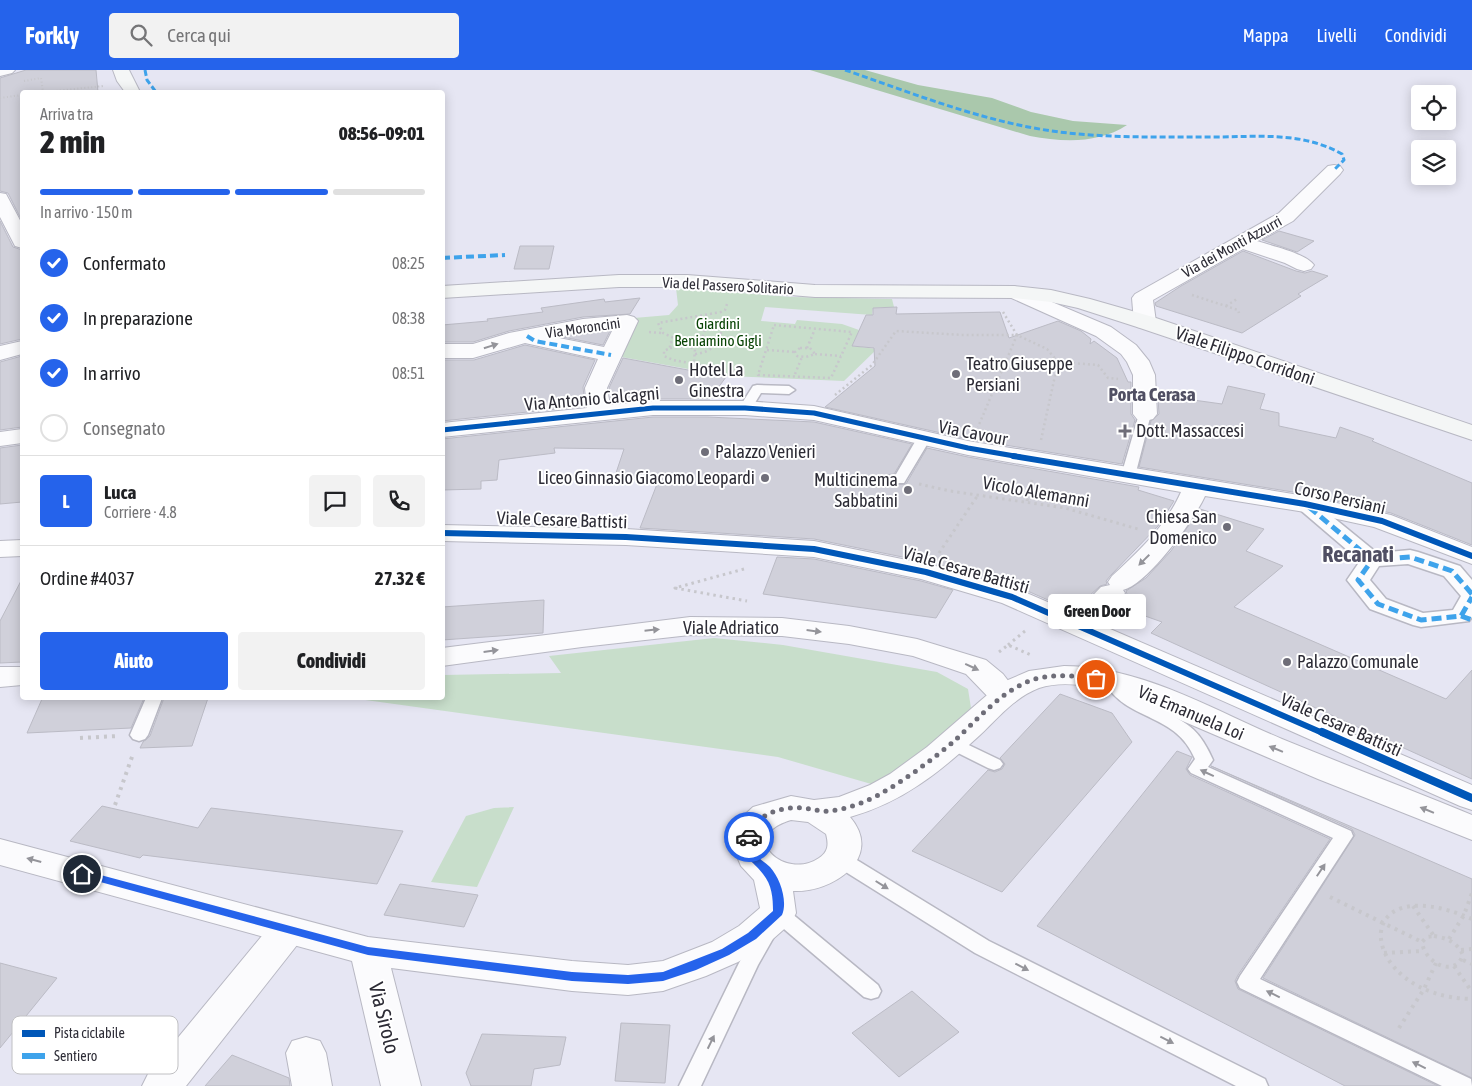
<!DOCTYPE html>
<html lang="it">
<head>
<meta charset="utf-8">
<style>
	:root { --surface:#fff; --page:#f2f2f2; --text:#202124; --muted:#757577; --line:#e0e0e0; --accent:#2563eb }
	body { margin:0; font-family:"Asap Condensed",sans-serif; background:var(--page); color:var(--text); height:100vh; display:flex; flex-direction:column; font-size:19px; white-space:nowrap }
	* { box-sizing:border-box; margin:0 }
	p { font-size:16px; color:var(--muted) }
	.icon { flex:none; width:28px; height:28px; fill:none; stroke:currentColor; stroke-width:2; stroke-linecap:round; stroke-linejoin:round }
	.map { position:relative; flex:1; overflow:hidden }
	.sheet { position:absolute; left:20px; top:20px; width:425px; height:610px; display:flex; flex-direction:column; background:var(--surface); border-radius:5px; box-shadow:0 2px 12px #0003 }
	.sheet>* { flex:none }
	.controls { position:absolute; left:1411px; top:15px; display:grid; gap:10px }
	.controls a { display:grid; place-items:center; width:45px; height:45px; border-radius:5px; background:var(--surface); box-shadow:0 2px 12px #0003; font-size:25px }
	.pin { position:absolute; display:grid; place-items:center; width:42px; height:42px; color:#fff; margin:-21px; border:2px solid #fff; border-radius:50%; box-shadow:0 1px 5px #0007 }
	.courier { position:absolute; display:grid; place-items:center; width:50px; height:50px; margin:-25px; border:4px solid #2563eb; border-radius:50%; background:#fff; color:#222; box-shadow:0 1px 6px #0007 }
	.bubble { position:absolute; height:35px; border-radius:5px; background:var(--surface); box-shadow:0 2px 12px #0003; font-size:16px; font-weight:800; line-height:35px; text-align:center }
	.head em { font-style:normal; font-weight:800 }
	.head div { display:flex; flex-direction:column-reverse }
	.head { display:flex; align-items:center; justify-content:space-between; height:85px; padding:0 20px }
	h1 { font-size:32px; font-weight:800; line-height:38px }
	.bar { display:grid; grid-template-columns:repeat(4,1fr); gap:8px 5px; align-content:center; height:60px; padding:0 20px }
	.bar i { height:6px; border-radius:4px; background:var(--line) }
	.bar .active { background:var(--accent) }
	.bar p { grid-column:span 4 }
	.line { display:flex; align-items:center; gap:12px; padding:0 20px; border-top:1px solid var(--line) }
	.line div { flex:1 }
	.round { display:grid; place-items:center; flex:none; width:52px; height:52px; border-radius:5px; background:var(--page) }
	ol { padding:0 20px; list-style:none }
	li { display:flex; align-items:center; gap:15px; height:55px }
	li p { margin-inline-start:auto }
	li .icon { padding:5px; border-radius:50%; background:var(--accent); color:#fff; stroke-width:4 }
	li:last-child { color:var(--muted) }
	li i { width:28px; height:28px; border:2px solid var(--line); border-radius:50% }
	.primary-button { display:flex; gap:10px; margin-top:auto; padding:10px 20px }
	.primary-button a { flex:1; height:58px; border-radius:5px; background:var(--accent); color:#fff; font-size:20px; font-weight:800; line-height:58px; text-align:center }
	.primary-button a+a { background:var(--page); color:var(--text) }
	header { display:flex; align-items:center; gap:30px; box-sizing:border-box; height:70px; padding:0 25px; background:var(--accent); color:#fff }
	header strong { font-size:24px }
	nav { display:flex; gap:28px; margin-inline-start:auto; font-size:18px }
	.search { width:350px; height:45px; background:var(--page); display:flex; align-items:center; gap:12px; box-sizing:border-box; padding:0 18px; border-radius:5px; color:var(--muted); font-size:19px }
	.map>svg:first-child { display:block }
	.green { fill:#c8decb }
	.forest { fill:#aac8ac }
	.building { fill:#d0d0da; stroke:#bbbbc5 }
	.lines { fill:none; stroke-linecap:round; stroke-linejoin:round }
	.service-casing { stroke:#b8b8c3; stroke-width:3 }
	.pedestrian-casing { stroke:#b8b8c3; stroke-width:3 }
	.minor-casing { stroke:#b8b8c3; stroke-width:2 }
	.tertiary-casing { stroke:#b8b8c3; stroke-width:2 }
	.secondary-casing { stroke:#b8b8c3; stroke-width:2 }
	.path-far3 { stroke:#c7c7cc; stroke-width:2; stroke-dasharray:1 2.5; stroke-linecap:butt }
	.path-far2 { stroke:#c7c7cc; stroke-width:2.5; stroke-dasharray:2 3; stroke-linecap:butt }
	.path-far1 { stroke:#c7c7cc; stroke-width:3; stroke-dasharray:2.5 4; stroke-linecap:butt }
	.path { stroke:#c7c7cc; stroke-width:4; stroke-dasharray:3 5; stroke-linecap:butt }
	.service { fill:#fbfbfd; fill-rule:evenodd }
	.pedestrian { fill:#fbfbfd; fill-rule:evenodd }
	.minor { fill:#fbfbfd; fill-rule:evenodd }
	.tertiary { fill:#fbfbfd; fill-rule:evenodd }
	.secondary { fill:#f4f6f6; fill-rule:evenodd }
	.quiet-far2 { stroke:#3ea3eb; stroke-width:3; stroke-dasharray:6 3; stroke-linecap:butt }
	.quiet-far1 { stroke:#3ea3eb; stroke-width:4; stroke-dasharray:8 4; stroke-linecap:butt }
	.quiet { stroke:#3ea3eb; stroke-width:5; stroke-dasharray:10 5; stroke-linecap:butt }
	.cycleway-far2-casing { stroke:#fff; stroke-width:8 }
	.cycleway-far1-casing { stroke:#fff; stroke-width:9 }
	.cycleway-casing { stroke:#fff; stroke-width:11 }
	.cycleway-far2 { stroke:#0057b8; stroke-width:5 }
	.cycleway-far1 { stroke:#0057b8; stroke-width:6 }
	.cycleway { stroke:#0057b8; stroke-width:8 }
	.oneway { fill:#94949a }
	.route { fill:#2563eb }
	.done { stroke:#6e6d78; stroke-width:5; stroke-dasharray:0 9 }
	.poi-dot { fill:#6e6d78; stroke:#fff; stroke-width:2 }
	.labels { text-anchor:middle; stroke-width:4; stroke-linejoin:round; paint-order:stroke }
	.far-street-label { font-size:15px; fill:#2d2c36; stroke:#fff }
	.far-park-label { font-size:15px; fill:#054101; stroke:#fff }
	.street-label { font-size:18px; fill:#2d2c36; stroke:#fff }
	.poi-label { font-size:18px; fill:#2d2c36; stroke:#fff; text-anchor:start }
	.neighbourhood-label { font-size:19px; font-weight:bold; fill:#504f63; stroke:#fff }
	.near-street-label { font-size:21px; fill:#2d2c36; stroke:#fff }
	.district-label { font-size:22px; font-weight:bold; fill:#504f63; stroke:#fff }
	.key { fill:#fff; stroke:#c0c0c3; stroke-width:1 }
	.key-label { font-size:14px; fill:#2d2c36 }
</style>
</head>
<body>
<header>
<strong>Forkly</strong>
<div class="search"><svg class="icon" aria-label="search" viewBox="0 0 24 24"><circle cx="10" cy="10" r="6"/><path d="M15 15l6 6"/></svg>Cerca qui</div>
<nav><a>Mappa</a><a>Livelli</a><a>Condividi</a></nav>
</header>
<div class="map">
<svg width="1472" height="1016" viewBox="0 0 1472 1016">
	<rect width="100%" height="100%" fill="#e6e6f3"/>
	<path class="green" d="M676 218 792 227 892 229 894 237 873 238 872 245 765 237 761 251 795 254 797 250 842 254 859 260 852 276 877 279 844 311 727 306 616 286 634 248 669 245 678 235Z
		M714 568 783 575 937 602 968 619 971 638 885 718 778 687 351 628H442L443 605 561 603 549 586Z
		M514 737 477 817 431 812 466 746 494 738Z"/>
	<path class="forest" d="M810 0H865L918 15 992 28 1031 42 1073 51 1127 55C1098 74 1063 72 1030 66Z"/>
	<path class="building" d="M26 0H96L98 22H22V151L8 123 0 121V8Z
		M0 151 13 177 22 180V269L0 274Z
		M1279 161 1314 171 1297 182 1262 170Z
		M520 176H554L549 199H514Z
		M1243 181 1296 201 1305 203 1312 201 1328 206 1298 224 1301 226 1242 263 1156 236 1155 233 1181 216Z
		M640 228 630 244 583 247 509 261 473 272H442V255L488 251 487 249 543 242 541 238 604 229 605 232Z
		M897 237 896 244 1000 242 1009 268 1058 251 1081 261 1091 269 1090 274 1094 271 1117 288 1128 312H1131V344L1135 350 1122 394 968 369 825 337 875 296 874 278 852 276 866 245H873V238Z
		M610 261 603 275 563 267 583 263Z
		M525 275 595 290 583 317 585 336 442 351V290H474Z
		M22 286V357L0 360V292Z
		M623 288 726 307 710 329H653L612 333 609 318Z
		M1228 316 1265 324 1260 339 1279 343V356L1336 368 1340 357 1374 369 1372 371 1472 413V475L1391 443 1305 424 1139 397 1151 351 1159 344 1158 328 1178 331 1179 328 1222 334Z
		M653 347H708L814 352 912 374 894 404 874 406 872 411 876 415 906 414 927 378 968 387 1139 417 1138 420 1174 431 1158 456 1111 505 1106 511 1107 514 1100 516 1073 541 1023 519 937 494 814 469 640 458 659 409 615 406 624 379 554 378 555 383 499 390 497 410 481 411V419L442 420V369Z
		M22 375V432L0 434V378Z
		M1200 439 1264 459 1246 481 1283 496 1234 537 1446 629 1472 600V709L1151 563 1162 552 1117 536 1127 524 1126 521 1146 508 1171 481Z
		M777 487 814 489 921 511 953 520 936 548 763 524Z
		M22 509V592L0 593V551Z
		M544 530 543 563 442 570V537Z
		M1060 624 1112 643 1132 672 1002 822 912 781 988 700 995 702 1002 699 1005 694 1000 688Z
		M64 628H144L131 658 27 663 42 629Z
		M164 628H208L192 676 140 678 143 672 150 666Z
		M1177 681 1192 687 1186 699 1190 705 1330 769 1238 905 1235 911 1238 919 1438 1016H1345L1037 856Z
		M1211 696 1472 809V1008L1263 908 1355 765 1352 759Z
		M102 736 198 758 211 738 403 761 377 814 143 785 140 788 70 771Z
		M400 814 436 819 478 825 464 857 384 845Z
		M0 893 57 908 0 978Z
		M912 921 959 962 899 1007 852 963Z
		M621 953 670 955 665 1013 615 1011Z
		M482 964 566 967 560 995 534 999 531 1016H471L466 1003Z
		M232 985 289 1008 290 1016H205Z"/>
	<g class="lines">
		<g class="service-casing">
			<path id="service" d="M757 315 789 316 795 320 789 324 761 323 750 341H740L739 338 753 316Z
				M1145 340 1151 344 1135 406 1128 410 1123 409 1121 406 1139 344Z
				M924 364 931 368 904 413H876L874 410 876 407 895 406 919 365Z
				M1114 610 1120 611C1129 619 1137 627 1148 633 1181 652 1196 651 1213 690L1208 697 1351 761 1353 766 1260 909 1471 1009 1472 1016H1442L1240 918 1237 912 1240 906 1333 768 1191 703 1188 699 1195 689C1176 643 1130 652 1106 615L1108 611Z
				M146 628H162L148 665 145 669 139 671 133 669 130 665Z
				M952 667 1000 690 1003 694 1000 698 994 700 988 698 946 677 943 673 946 669Z
				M840 782 847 784 989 871 1265 1009 1268 1016H1236L975 883 833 794 831 789 833 784Z
				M778 836 785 838 878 915 881 921 878 927 871 929 864 927 771 848 768 843 771 838Z
				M765 857 772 860 775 865 758 895 701 1016H679L739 893 758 860Z"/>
		</g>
		<g class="pedestrian-casing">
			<path id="pedestrian" d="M1305 428 1312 430 1377 483 1410 480 1418 482 1460 496 1472 510V547L1469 551 1421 557 1413 555 1370 539 1347 510 1360 491 1298 438 1294 434 1298 430ZM1408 494 1444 506 1461 526 1453 540 1423 543 1386 529 1370 510 1379 496Z"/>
		</g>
		<g class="minor-casing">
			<path id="minor" d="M0 0H15L12 3 0 6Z
				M1334 95 1340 96 1343 100 1340 104 1293 151 1257 171C1272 176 1305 183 1314 195L1311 199 1304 201 1297 199 1285 193 1243 179 1153 230 1156 252 1153 257 1145 258 1137 257 1134 252 1132 228 1135 224 1279 143 1328 96Z
				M0 123 6 124 22 154V178L15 176 0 147Z
				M1014 216 1111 257 1136 275 1149 291 1155 305 1157 344 1153 349 1145 351 1137 349 1133 344V305L1127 292 1121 284 1096 266 1007 226 1004 222 1007 218Z
				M627 245 634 247 638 251 607 318 610 335 653 331H745L814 336 968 371 1305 426 1391 445 1472 477V494L1374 457 1305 442 1205 426C1194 450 1148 514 1123 520L1125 523 1121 529 1089 562 1079 565 1069 562 1065 556 1069 550 1101 517 1110 515 1108 512 1112 506C1139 481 1166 456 1181 422L968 385 814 350 745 345H653L442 367V353L587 338 585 318 598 289 525 273 473 288H442V274H473L509 263 583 249ZM613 259 604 277 554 267 583 261Z
				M22 271V284L0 290V276Z
				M22 359V373L0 376V362Z
				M690 547 782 548 849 556 917 569 986 590 1003 604 1019 625 1015 632 1004 635 993 632 966 604 913 586 849 574 782 566 690 565 582 577 442 596V578Z
				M0 597H22V615L0 617Z
				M288 846 301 850 306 860 301 870 186 1016H142L148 1004 275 850Z
				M306 967 320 971 326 983 332 1016H292L286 983 292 971Z"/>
		</g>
		<g class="tertiary-casing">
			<path id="tertiary" d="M442 455 626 459 814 471 936 496 1022 521 1472 715V740L1460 736 1002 533 921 509 814 487 626 475 442 471Z
				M22 470V486L0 487V471Z
				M1064 596C1141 596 1213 640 1282 669 1345 695 1409 719 1472 745V770L1318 709 1117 623C1094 616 1063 610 1039 618 1015 627 998 648 980 665 940 702 903 732 850 747 885 788 832 823 793 821L796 843 791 853 765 876 738 892 706 906 663 921 628 925 572 921 391 898 421 1016H381L352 891 0 795V769L368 867 572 891 628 895 663 891 712 872 739 856 760 838 754 810 741 796 731 772 735 758 740 749 753 737 791 726 814 730 839 727 870 715 890 704 927 677 1001 613 1029 601ZM791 750 808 752 826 764C829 775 828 782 819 788 786 811 735 767 791 750Z"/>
		</g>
		<g class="secondary-casing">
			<path id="secondary" d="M113 0H129L140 22H125L117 11Z
				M619 205H687L815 215 1014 216 1051 220 1090 229 1153 247 1472 355V370L1137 257 1078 238 1051 232 1014 228 815 227 687 217H619L442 228V216Z"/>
		</g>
		<path class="path-far3" d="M24 11 41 8 43 22
			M46 22 103 16
			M0 28 22 25"/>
		<path class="path-far2" d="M1192 225 1238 240 1239 243
			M727 234 725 240 721 242 658 253 663 263 676 269 670 273V278L664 281V286L673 290 746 303
			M1226 236 1237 229
			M1003 242 1017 265 1047 279 1058 292
			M774 255 852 262 831 308 758 305Z
			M649 262 662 263
			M686 276 695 279 694 292
			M693 277 701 272 705 259
			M670 278 686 276V273L676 269
			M800 278H810L815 284 806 287 797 286 795 282Z
			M807 278 815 259
			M767 280 795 282
			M695 284C712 282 717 275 722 260
			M815 284 841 286
			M1058 292 1098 295 1108 308 1118 309
			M795 304 802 287
			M835 325 872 295 896 261 963 265H1017L978 357
			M1041 370 1058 292"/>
		<path class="path-far1" d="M919 414 950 421 1065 438 1138 459
			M1027 431 1032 410
			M939 483 978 425
			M744 499 675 518 747 531
			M1008 575 1025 561
			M999 582 1008 575 1031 585"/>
		<path class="path" d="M80 668 119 666
			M115 735 133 684
			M1330 827 1422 872
			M1413 836 1434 866
			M1472 849C1344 794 1357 927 1472 929
			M1434 866C1447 868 1457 872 1463 885 1454 909 1424 892 1422 872L1427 867Z
			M1449 869 1464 845 1472 823
			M1461 880 1472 879
			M1384 883 1423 881
			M1463 890 1472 894
			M1454 896 1472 922
			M1399 958 1424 919 1436 893"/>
		<use href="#service" class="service"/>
		<use href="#pedestrian" class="pedestrian"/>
		<use href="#minor" class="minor"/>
		<use href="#tertiary" class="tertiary"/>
		<use href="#secondary" class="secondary"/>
		<path class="quiet-far2" d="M145 0 147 10 156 22
			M845 0C918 25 991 55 1068 63 1116 68 1164 67 1212 67 1258 67 1301 61 1342 84L1344 90 1334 100"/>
		<path class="quiet-far1" d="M442 188 505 185
			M527 266 535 271 611 285"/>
		<path class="quiet" d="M1309 437 1372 490
			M1472 524 1452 501 1410 487 1372 490 1358 510 1378 534 1421 550 1461 546 1472 527
			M1461 546 1472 550"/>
		<g class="cycleway-far2-casing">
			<path id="cycleway-far2" d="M442 360 653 338H745L814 343 968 378 1020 387"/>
		</g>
		<g class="cycleway-far1-casing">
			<path id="cycleway-far1" d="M1013 386 1305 434 1382 451 1472 486
				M442 463 626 467 814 479 926 502 1012 527 1325 664"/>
		</g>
		<g class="cycleway-casing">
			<path id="cycleway" d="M1322 662 1472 728"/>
		</g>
		<use href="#cycleway-far2" class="cycleway-far2"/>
		<use href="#cycleway-far1" class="cycleway-far1"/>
		<use href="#cycleway" class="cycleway"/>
	</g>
	<defs><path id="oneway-solid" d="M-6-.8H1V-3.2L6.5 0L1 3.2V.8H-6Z" transform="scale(1.25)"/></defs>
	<g class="oneway">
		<use href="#oneway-solid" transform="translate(491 276) rotate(-18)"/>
		<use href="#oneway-solid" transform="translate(1144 490) rotate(135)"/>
		<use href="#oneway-solid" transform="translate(652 560) rotate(-6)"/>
		<use href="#oneway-solid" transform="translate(814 561) rotate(7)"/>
		<use href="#oneway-solid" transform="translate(491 581) rotate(-8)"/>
		<use href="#oneway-solid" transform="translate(972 597) rotate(25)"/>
		<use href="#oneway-solid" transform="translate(1276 679) rotate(-158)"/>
		<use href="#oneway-solid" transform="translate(1207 703) rotate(-155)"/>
		<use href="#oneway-solid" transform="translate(1427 740) rotate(-158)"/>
		<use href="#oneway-solid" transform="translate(34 790) rotate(-165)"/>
		<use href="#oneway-solid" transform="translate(1321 800) rotate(-56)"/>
		<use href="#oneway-solid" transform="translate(882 815) rotate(32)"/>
		<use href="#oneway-solid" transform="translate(1022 897) rotate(27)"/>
		<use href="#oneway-solid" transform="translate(1273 924) rotate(-154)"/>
		<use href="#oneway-solid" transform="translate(1167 970) rotate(27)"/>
		<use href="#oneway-solid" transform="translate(711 972) rotate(-64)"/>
		<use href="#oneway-solid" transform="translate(1419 995) rotate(-154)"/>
	</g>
	<path class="route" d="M749 764 754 767C754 773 754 779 756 783 759 790 765 792 770 797 780 808 788 831 782 845L756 869 729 885 696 900 663 911 628 914 572 911 368 885 82 807 77 804 82 800 368 877 572 902 628 905 663 902 722 879 748 863 773 841C773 828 772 815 763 804 750 787 745 793 744 767Z"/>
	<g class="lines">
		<path class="done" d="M749 767C754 744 782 736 804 738 813 739 821 742 830 741 847 739 866 732 880 724 905 710 929 692 952 673 978 650 1003 617 1039 608 1058 604 1077 606 1096 609"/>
	</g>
	<g class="poi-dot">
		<circle cx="956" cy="304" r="5"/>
		<circle cx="679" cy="310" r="5"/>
		<path d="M1122.5 353.5h5v5h5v5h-5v5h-5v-5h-5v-5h5z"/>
		<circle cx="705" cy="382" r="5"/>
		<circle cx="765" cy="408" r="5"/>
		<circle cx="908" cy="420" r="5"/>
		<circle cx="1227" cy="457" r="5"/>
		<circle cx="1287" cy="592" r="5"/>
	</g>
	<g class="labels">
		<g class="far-street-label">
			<text transform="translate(1232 177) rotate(-29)" y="5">Via dei Monti Azzurri</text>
			<text transform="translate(728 216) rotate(3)" y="5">Via del Passero Solitario</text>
			<text transform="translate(583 258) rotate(-8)" y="5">Via Moroncini</text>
		</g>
		<g class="far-park-label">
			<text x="718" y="259">Giardini<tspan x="718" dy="17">Beniamino Gigli</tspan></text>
		</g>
		<g class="street-label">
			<text transform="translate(1245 286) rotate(19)" y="6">Viale Filippo Corridoni</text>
			<text transform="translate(592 329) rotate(-5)" y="6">Via Antonio Calcagni</text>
			<text transform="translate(973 363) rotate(11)" y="6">Via Cavour</text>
			<text transform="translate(1036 422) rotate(10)" y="6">Vicolo Alemanni</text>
			<text transform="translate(1340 428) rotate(13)" y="6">Corso Persiani</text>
			<text transform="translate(562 450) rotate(2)" y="6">Viale Cesare Battisti</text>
			<text transform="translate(966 500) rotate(16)" y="6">Viale Cesare Battisti</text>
			<text x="731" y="564">Viale Adriatico</text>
			<text transform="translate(1191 643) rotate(23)" y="6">Via Emanuela Loi</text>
			<text transform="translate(1341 655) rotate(24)" y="6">Viale Cesare Battisti</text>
		</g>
		<g class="poi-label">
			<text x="966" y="300">Teatro Giuseppe<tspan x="966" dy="21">Persiani</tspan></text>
			<text x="689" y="306">Hotel La<tspan x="689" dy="21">Ginestra</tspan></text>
			<text x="1136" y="367">Dott. Massaccesi</text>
			<text x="715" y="388">Palazzo Venieri</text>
			<text x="755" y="414" text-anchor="end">Liceo Ginnasio Giacomo Leopardi</text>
			<text x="898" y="416" text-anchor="end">Multicinema<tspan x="898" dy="21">Sabbatini</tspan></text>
			<text x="1217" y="453" text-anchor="end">Chiesa San<tspan x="1217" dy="21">Domenico</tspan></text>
			<text x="1297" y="598">Palazzo Comunale</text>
		</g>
		<g class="neighbourhood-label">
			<text x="1152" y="331">Porta Cerasa</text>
		</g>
		<g class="near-street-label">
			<text transform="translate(384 948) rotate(76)" y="7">Via Sirolo</text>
		</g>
		<g class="district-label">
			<text x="1358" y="492">Recanati</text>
		</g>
	</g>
	<rect x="12" y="946" width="166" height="58" rx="8" class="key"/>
	<rect x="22" y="960" width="23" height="7" fill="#0057b8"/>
	<rect x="22" y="983" width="23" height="6" fill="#3ea3eb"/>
	<g class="key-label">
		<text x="54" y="968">Pista ciclabile</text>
		<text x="54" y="991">Sentiero</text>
	</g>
</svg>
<div class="controls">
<a><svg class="icon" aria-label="locate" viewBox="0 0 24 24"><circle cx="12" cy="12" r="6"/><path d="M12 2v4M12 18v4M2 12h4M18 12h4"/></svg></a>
<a><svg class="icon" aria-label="layers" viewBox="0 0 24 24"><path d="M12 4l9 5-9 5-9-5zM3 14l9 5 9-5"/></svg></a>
</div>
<div class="pin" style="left:1096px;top:609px;background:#ea580c"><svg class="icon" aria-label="bag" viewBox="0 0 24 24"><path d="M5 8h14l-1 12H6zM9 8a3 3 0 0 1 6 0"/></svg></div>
<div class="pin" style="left:82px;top:804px;background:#1f2937"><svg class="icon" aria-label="home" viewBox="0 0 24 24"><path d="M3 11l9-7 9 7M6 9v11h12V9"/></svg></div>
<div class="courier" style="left:749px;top:767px"><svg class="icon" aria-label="car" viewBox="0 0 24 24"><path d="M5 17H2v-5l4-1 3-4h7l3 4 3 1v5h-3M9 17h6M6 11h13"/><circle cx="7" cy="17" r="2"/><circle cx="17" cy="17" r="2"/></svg></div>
<div class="bubble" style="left:1048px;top:524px;width:98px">Green Door</div>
<section class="sheet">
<div class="head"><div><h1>2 min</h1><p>Arriva tra</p></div><em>08:56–09:01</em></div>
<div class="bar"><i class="active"></i><i class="active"></i><i class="active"></i><i></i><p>In arrivo · 150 m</p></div>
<ol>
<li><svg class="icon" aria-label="check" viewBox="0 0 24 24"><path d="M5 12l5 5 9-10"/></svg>Confermato<p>08:25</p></li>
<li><svg class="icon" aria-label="check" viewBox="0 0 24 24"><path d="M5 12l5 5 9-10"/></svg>In preparazione<p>08:38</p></li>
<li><svg class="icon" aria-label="check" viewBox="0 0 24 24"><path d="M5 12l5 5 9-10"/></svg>In arrivo<p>08:51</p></li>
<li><i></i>Consegnato</li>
</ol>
<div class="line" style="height:90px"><b class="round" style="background:var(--accent);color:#fff">L</b><div><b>Luca</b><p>Corriere · 4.8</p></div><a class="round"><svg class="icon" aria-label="chat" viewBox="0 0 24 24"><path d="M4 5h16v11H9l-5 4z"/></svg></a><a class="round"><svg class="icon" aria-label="phone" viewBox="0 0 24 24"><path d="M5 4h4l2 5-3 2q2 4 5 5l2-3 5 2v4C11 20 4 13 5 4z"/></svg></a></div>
<div class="line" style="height:65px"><div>Ordine #4037</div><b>27.32 €</b></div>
<div class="primary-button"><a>Aiuto</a><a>Condividi</a></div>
</section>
</div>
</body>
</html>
